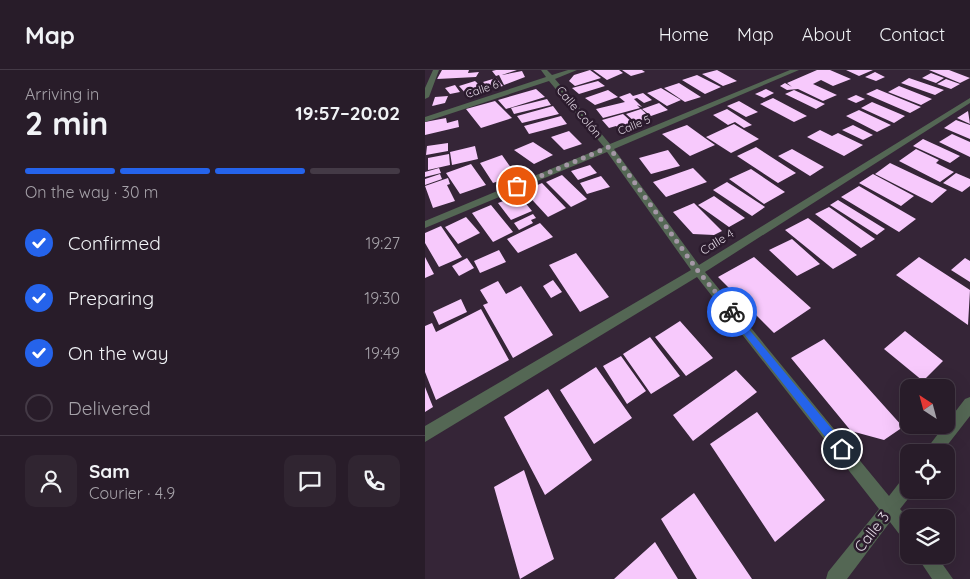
<!DOCTYPE html>
<html lang="en">
<head>
<meta charset="utf-8">
<style>
	:root { --surface:#281c29; --page:#302531; --text:#f1f3f6; --muted:#a5a1a8; --line:#443a46; --accent:#2563eb }
	body { margin:0; font-family:Quicksand,sans-serif; background:var(--page); color:var(--text); height:100vh; display:flex; flex-direction:column; font-size:19px; white-space:nowrap }
	* { box-sizing:border-box; margin:0 }
	p { font-size:16px; color:var(--muted) }
	.icon { flex:none; width:28px; height:28px; fill:none; stroke:currentColor; stroke-width:2; stroke-linecap:round; stroke-linejoin:round }
	.map { position:relative; flex:1; overflow:hidden }
	.panel { display:flex; flex-direction:column; background:var(--surface); width:425px }
	.panel>* { flex:none }
	.needle { width:32px; rotate:324deg }
	.tools { position:absolute; left:475px; top:309px; display:grid; gap:10px }
	.tools a { display:grid; place-items:center; width:55px; height:55px; border-radius:10px; background:var(--surface); box-shadow:0 5px 20px #0002,0 0 0 1px var(--line); font-size:25px }
	.pin { position:absolute; display:grid; place-items:center; width:42px; height:42px; color:#fff; margin:-21px; border:2px solid #fff; border-radius:50%; box-shadow:0 1px 5px #0007 }
	.courier { position:absolute; display:grid; place-items:center; width:50px; height:50px; margin:-25px; border:4px solid #2563eb; border-radius:50%; background:#fff; color:#222; box-shadow:0 1px 6px #0007 }
	.overview em { font-style:normal; font-weight:700 }
	.overview div { display:flex; flex-direction:column-reverse }
	.overview { display:flex; align-items:center; justify-content:space-between; height:85px; padding:0 25px }
	h1 { font-size:32px; font-weight:700; line-height:38px }
	.bar { display:grid; grid-template-columns:repeat(4,1fr); gap:8px 5px; align-content:center; height:60px; padding:0 25px }
	.bar i { height:6px; border-radius:4px; background:var(--line) }
	.bar .selected { background:var(--accent) }
	.bar p { grid-column:span 4 }
	.line { display:flex; align-items:center; gap:12px; padding:0 25px; border-top:1px solid var(--line) }
	.line div { flex:1 }
	.round { display:grid; place-items:center; flex:none; width:52px; height:52px; border-radius:10px; background:var(--page) }
	ol { padding:0 25px; list-style:none }
	li { display:flex; align-items:center; gap:15px; height:55px }
	li p { margin-inline-start:auto }
	li .icon { padding:5px; border-radius:50%; background:var(--accent); color:#fff; stroke-width:4 }
	li:last-child { color:var(--muted) }
	li i { width:28px; height:28px; border:2px solid var(--line); border-radius:50% }
	header { display:flex; align-items:center; gap:30px; box-sizing:border-box; height:70px; padding:0 25px; background:var(--surface); border-bottom:1px solid var(--line) }
	header strong { font-size:24px }
	nav { display:flex; gap:28px; margin-inline-start:auto; font-size:18px }
	main { display:flex; flex:1; min-height:0 }
	.map>svg:first-child { display:block }
	.building { fill:#f7c9fc }
	.lines { fill:none; stroke-linecap:round; stroke-linejoin:round }
	.minor { fill:#546754; fill-rule:evenodd }
	.route { fill:#2563eb }
	.done { stroke:#a497a6; stroke-width:5; stroke-dasharray:0 9 }
	.labels { text-anchor:middle; stroke-width:5; stroke-linejoin:round; paint-order:stroke }
	.far-street-label { font-size:11px; fill:#dfd5e1; stroke:#2b1b2d }
	.street-label { font-size:12px; fill:#dfd5e1; stroke:#2b1b2d }
	.near-street-label { font-size:15px; fill:#dfd5e1; stroke:#2b1b2d }
</style>
</head>
<body>
<header>
<strong>Map</strong>
<nav><a>Home</a><a>Map</a><a>About</a><a>Contact</a></nav>
</header>
<main>
<section class="panel">
<div class="overview"><div><h1>2 min</h1><p>Arriving in</p></div><em>19:57–20:02</em></div>
<div class="bar"><i class="selected"></i><i class="selected"></i><i class="selected"></i><i></i><p>On the way · 30 m</p></div>
<ol>
<li><svg class="icon" aria-label="check" viewBox="0 0 24 24"><path d="M5 12l5 5 9-10"/></svg>Confirmed<p>19:27</p></li>
<li><svg class="icon" aria-label="check" viewBox="0 0 24 24"><path d="M5 12l5 5 9-10"/></svg>Preparing<p>19:30</p></li>
<li><svg class="icon" aria-label="check" viewBox="0 0 24 24"><path d="M5 12l5 5 9-10"/></svg>On the way<p>19:49</p></li>
<li><i></i>Delivered</li>
</ol>
<div class="line" style="height:90px"><a class="round"><svg class="icon" aria-label="person" viewBox="0 0 24 24"><circle cx="12" cy="8" r="4"/><path d="M4 21q1-7 8-7t8 7"/></svg></a><div><b>Sam</b><p>Courier · 4.9</p></div><a class="round"><svg class="icon" aria-label="chat" viewBox="0 0 24 24"><path d="M4 5h16v11H9l-5 4z"/></svg></a><a class="round"><svg class="icon" aria-label="phone" viewBox="0 0 24 24"><path d="M5 4h4l2 5-3 2q2 4 5 5l2-3 5 2v4C11 20 4 13 5 4z"/></svg></a></div>
</section>
<div class="map">
<svg width="545" height="509" viewBox="0 0 545 509">
	<rect width="100%" height="100%" fill="#352537"/>
	<path class="building" d="M17 0H44L43 3 54 2 51 7 12 9Z
		M71 0H92L77 5 97 1 100 7 79 15 74 5 71 6 67 1Z
		M165 0 176 8 150 16 144 11 149 5Z
		M168 0H194L198 3 182 10Z
		M197 0H217L220 2 206 6Z
		M292 0 312 11 298 16 277 4Z
		M392 0H405L426 9 408 16 396 10 388 14 412 25 398 31 373 19 362 20 355 16 360 13 367 17 362 13Z
		M421 0H448L434 6Z
		M504 0H524L545 8 535 13Z
		M450 2 460 7 451 11 440 7Z
		M506 3 519 8 511 13 497 8Z
		M272 5 296 17 280 24 257 10Z
		M71 8 78 16 65 19 58 12Z
		M484 8 519 20 510 25 476 13Z
		M521 9 535 14 526 19 512 14Z
		M50 11 61 21 43 26 34 16Z
		M173 11 180 16 154 24 147 18Z
		M254 13 276 27 260 32 239 18Z
		M30 15 35 22 25 24 20 18Z
		M474 16 507 29 496 35 463 22Z
		M236 18 256 30 242 36 222 23Z
		M111 19 120 27 81 39 73 30Z
		M341 19 349 23 339 28 330 24Z
		M452 19 496 37 485 43 441 24Z
		M183 20 193 27 170 35 160 28Z
		M369 20 400 34 391 39 360 24Z
		M205 23 208 26 218 23 227 30 219 33 212 28 209 29 217 37 212 35 215 38 178 48 171 39 200 32 194 27Z
		M431 25 440 29 431 33 422 29Z
		M23 26 20 33 7 36 10 27Z
		M348 28 382 46 369 52 335 34Z
		M122 29 126 35 89 44 86 38Z
		M70 31 87 48 56 58 41 39Z
		M314 31 333 42 321 47 302 36Z
		M447 32 480 46 469 53 436 38Z
		M234 33 243 40 226 46 217 39Z
		M128 36 134 44 97 53 92 46Z
		M216 39 226 48 210 52 201 44Z
		M302 39 327 55 319 58 310 52 303 55 288 45Z
		M434 40 466 55 452 62 421 46Z
		M543 41 545 54 532 48Z
		M198 44 209 54 194 58 191 56 184 58 177 50Z
		M136 46 142 54 104 64 99 56Z
		M21 48 22 53 33 50 34 57 0 65V52Z
		M531 50 545 55V69L519 58Z
		M309 54 334 69 306 83 281 67Z
		M262 55 280 68 290 75 265 86 237 64Z
		M428 55 448 65 438 70 417 60Z
		M395 60 407 66 413 63 438 75 419 86 382 67Z
		M144 61 157 74 139 80 126 67Z
		M527 64 545 72V87L514 72Z
		M498 69 535 86 525 93 488 76Z
		M108 72 128 85 109 94 89 80Z
		M23 73V81L1 85 2 76Z
		M50 76 53 89 27 95 25 82Z
		M331 77 371 103 353 113 312 86Z
		M367 79 399 97 385 106 353 86Z
		M491 79 514 90 511 93 529 102 515 112 474 91Z
		M243 80 255 96 226 104 214 88Z
		M24 84 25 95 3 100V88Z
		M77 85 91 105 68 113 55 93Z
		M465 93 522 120 507 133 450 104Z
		M46 94 61 115 35 124 21 103Z
		M165 95 172 103 153 110 146 101Z
		M14 98 16 103 0 107V102Z
		M268 98 282 112 241 127 228 112Z
		M326 99 360 122 339 134 304 109Z
		M531 103 545 109V116L537 122 518 113Z
		M15 104 17 109 0 115V109Z
		M448 104 489 126 476 136 434 113Z
		M137 105 162 129 146 137 121 112Z
		M176 106 185 117 162 124 155 113Z
		M23 108 25 114 22 115 30 131 8 138 0 116Z
		M302 112 340 137 327 146 288 120Z
		M117 113 141 138 123 147 99 121Z
		M434 116 491 149 474 162 416 127Z
		M94 125 107 141 86 150 73 133Z
		M289 126 320 148 304 157 273 135Z
		M413 130 460 159 452 165 405 135Z
		M269 133 297 161 289 165 268 164 248 142Z
		M66 135 88 162 68 172 47 143Z
		M404 137 450 169 436 178 390 144Z
		M108 144 111 148 106 150 108 153 94 160 89 153Z
		M41 147 55 163 33 174 20 157Z
		M383 148 432 185 408 199 360 160Z
		M115 153 128 167 93 183 82 169Z
		M16 156 37 187 14 197 0 173V163Z
		M367 169 395 194 372 206 344 180Z
		M74 180 81 192 55 203 49 191Z
		M151 183 184 227 155 242 124 195Z
		M0 187 9 204 0 208Z
		M329 187 386 238 349 263 293 207Z
		M494 187 545 220 543 255 471 205Z
		M42 188 49 198 34 206 27 196Z
		M540 188 545 191V212L526 200Z
		M128 210 137 222 126 228 118 216Z
		M73 211 81 224 96 216 128 265 88 288 58 235 63 233 55 220Z
		M36 229 42 242 14 255 8 242Z
		M56 239 84 290 11 330 0 302V256L7 253 11 262Z
		M255 251 288 288 261 306 230 267Z
		M480 261 518 291 498 311 459 279Z
		M225 267 255 306 226 324 198 284Z
		M399 269 478 357 459 370 426 361 366 288Z
		M196 286 221 321 202 334 178 296Z
		M171 297 207 348 169 374 135 320Z
		M311 300 332 322 268 371 248 345Z
		M0 317 8 337 0 342Z
		M123 319 167 390 120 425 79 347Z
		M332 342 400 430 350 472 285 374Z
		M99 400 129 489 95 509 69 417Z
		M269 423 327 509H272L236 449Z
		M230 472 253 509H189Z"/>
	<g class="lines">
		<path class="minor" d="M8 0H14L4 27 0 29V18Z
			M116 0H122L127 5 143 0H152L130 9 185 74 365 0H374L189 79 274 195 545 28V33L280 202 464 426 478 408 484 406V420H490L475 439 484 449V472L478 469 465 452 422 509H401L403 502 454 439 272 207 0 372V356L266 200 182 82 0 158V151L179 77 124 11 0 52V47L121 7Z
			M545 327V346L517 382H500L503 377 540 329Z
			M491 485H511L528 509H507Z"/>
	</g>
	<path class="route" d="M307 239 421 376V383H413L304 245 303 242Z"/>
	<g class="lines">
		<path class="done" d="M92 116 184 77 273 201 307 242"/>
	</g>
	<g class="labels">
		<g class="far-street-label">
			<text transform="translate(57 19) rotate(-19)" y="4">Calle 6</text>
			<text transform="translate(209 55) rotate(-22)" y="4">Calle 5</text>
		</g>
		<g class="street-label">
			<text transform="translate(154 42) rotate(50)" y="4">Calle Colón</text>
			<text transform="translate(292 172) rotate(-32)" y="4">Calle 4</text>
		</g>
		<g class="near-street-label">
			<text transform="translate(447 462) rotate(-52)" y="5">Calle 3</text>
		</g>
	</g>
</svg>
<div class="tools">
<a><svg class="needle" viewBox="-14 -14 28 28"><path d="M0-13l5 13h-10z" fill="#e53935"/><path d="M0 13l5-13h-10z" fill="#a5a1a8"/></svg></a>
<a><svg class="icon" aria-label="locate" viewBox="0 0 24 24"><circle cx="12" cy="12" r="6"/><path d="M12 2v4M12 18v4M2 12h4M18 12h4"/></svg></a>
<a><svg class="icon" aria-label="layers" viewBox="0 0 24 24"><path d="M12 4l9 5-9 5-9-5zM3 14l9 5 9-5"/></svg></a>
</div>
<div class="pin" style="left:92px;top:116px;background:#ea580c"><svg class="icon" aria-label="bag" viewBox="0 0 24 24"><path d="M5 8h14l-1 12H6zM9 8a3 3 0 0 1 6 0"/></svg></div>
<div class="pin" style="left:417px;top:379px;background:#1f2937"><svg class="icon" aria-label="home" viewBox="0 0 24 24"><path d="M3 11l9-7 9 7M6 9v11h12V9"/></svg></div>
<div class="courier" style="left:307px;top:242px"><svg class="icon" aria-label="bike" viewBox="0 0 24 24"><circle cx="6" cy="16" r="4"/><circle cx="18" cy="16" r="4"/><path d="M6 16l4-8h5l3 8M10 8l3 8H6M13 5h3"/></svg></div>
</div>
</main>
</body>
</html>
